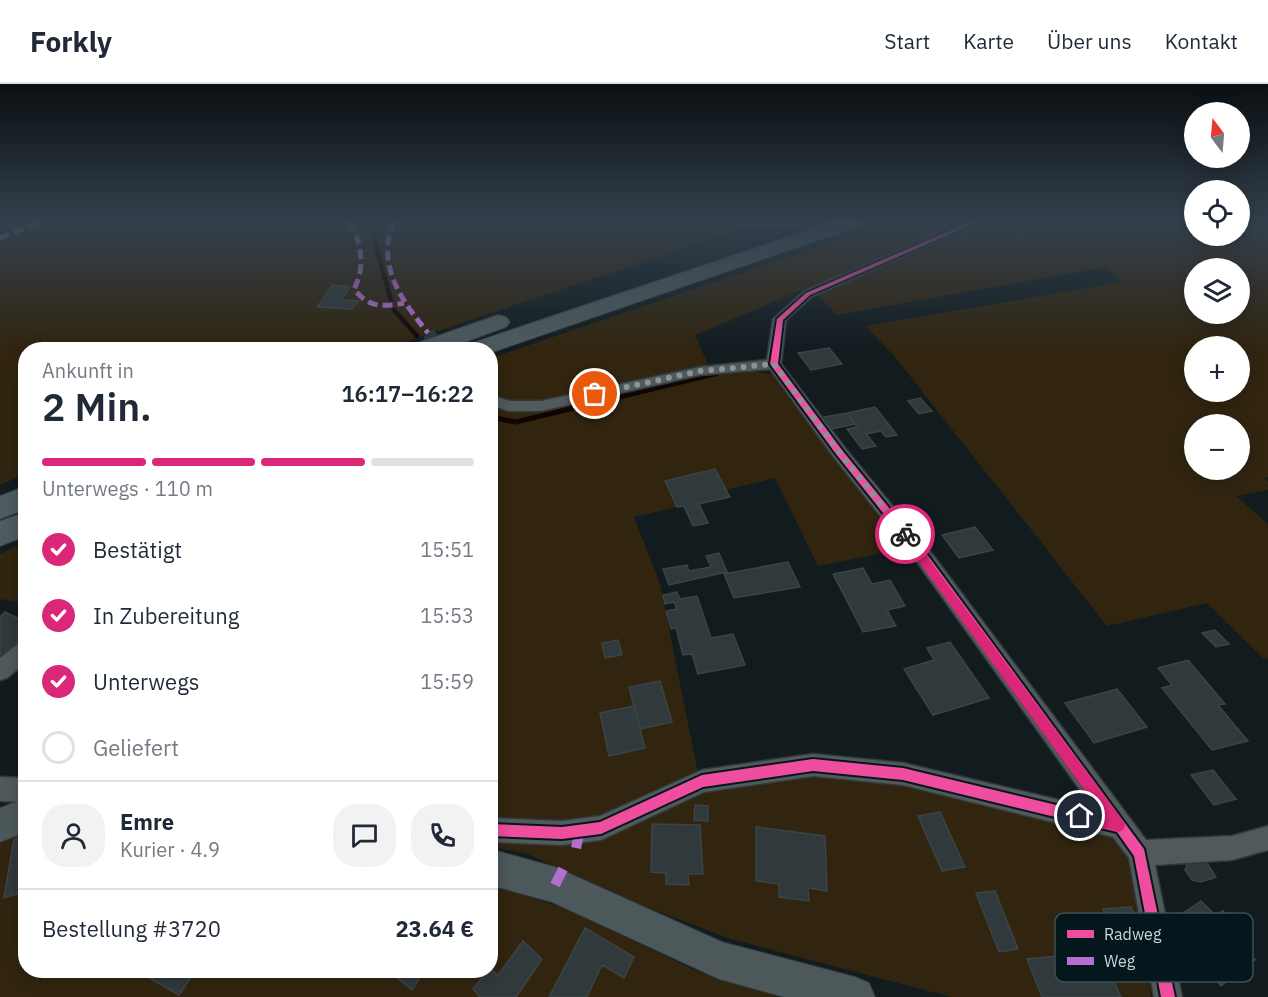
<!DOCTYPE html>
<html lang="de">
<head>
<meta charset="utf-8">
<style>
	:root { --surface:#fff; --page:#f2f2f3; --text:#1f2937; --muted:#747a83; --line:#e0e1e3; --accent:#db2777 }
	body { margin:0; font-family:"IBM Plex Sans",sans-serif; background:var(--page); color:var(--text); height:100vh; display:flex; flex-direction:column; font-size:22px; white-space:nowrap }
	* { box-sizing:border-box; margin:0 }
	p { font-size:20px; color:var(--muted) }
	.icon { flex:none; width:33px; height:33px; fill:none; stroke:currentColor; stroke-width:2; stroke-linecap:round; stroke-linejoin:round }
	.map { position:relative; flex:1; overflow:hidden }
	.side { position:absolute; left:18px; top:258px; width:480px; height:636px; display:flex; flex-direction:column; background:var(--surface); border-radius:24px; box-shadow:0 3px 15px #0003 }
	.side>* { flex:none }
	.needle { width:39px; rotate:344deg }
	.buttons { position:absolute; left:1184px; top:18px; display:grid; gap:12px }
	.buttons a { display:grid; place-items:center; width:66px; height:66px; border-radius:50%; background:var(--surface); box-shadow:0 3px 15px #0003; font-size:30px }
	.pin { position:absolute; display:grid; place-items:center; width:51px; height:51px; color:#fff; margin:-26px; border:3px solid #fff; border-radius:50%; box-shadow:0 2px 6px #0007 }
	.courier { position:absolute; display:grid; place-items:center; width:60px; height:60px; margin:-30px; border:4px solid #db2777; border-radius:50%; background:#fff; color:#222; box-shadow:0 2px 8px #0007 }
	.headline em { font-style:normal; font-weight:600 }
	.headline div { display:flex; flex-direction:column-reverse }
	.headline { display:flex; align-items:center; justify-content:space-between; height:102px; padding:0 24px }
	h1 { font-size:39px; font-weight:600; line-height:45px }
	.bar { display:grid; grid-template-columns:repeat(4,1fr); gap:9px 6px; align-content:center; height:72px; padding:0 24px }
	.bar i { height:8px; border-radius:4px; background:var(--line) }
	.bar .current { background:var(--accent) }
	.bar p { grid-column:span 4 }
	.line { display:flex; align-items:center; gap:15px; padding:0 24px; border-top:2px solid var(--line) }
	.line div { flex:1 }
	.round { display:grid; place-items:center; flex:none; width:63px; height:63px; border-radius:24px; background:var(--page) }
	ol { padding:0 24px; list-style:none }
	li { display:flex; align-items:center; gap:18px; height:66px }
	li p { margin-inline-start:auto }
	li .icon { padding:6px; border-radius:50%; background:var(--accent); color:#fff; stroke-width:4 }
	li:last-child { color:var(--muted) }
	li i { width:33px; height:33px; border:3px solid var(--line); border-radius:50% }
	header { display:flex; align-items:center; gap:36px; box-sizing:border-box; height:84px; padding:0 30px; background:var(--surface); border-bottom:2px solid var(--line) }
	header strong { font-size:28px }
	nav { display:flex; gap:33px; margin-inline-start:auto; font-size:21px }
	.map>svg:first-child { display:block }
	.green { fill:#312510; fill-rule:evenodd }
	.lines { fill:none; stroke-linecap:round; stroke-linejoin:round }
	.stream-far1 { stroke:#110503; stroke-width:4.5 }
	.stream { stroke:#110503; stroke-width:5 }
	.building { fill:#30393b; stroke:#3b4446; stroke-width:1.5 }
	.street-tunnel { stroke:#2d383b; stroke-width:13; stroke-dasharray:13 6; stroke-linecap:butt }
	.street-casing { stroke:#31383a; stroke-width:3 }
	.secondary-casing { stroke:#31383a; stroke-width:2 }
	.highway-casing { stroke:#31383a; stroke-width:2 }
	.street { fill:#51595b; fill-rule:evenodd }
	.secondary { fill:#4d585a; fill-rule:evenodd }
	.highway { fill:#4e5c60; fill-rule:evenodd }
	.quiet-far1 { stroke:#b36fd0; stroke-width:5; stroke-dasharray:10 5; stroke-linecap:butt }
	.quiet { stroke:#b36fd0; stroke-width:10; stroke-dasharray:21 10; stroke-linecap:butt }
	.cycleway-casing { stroke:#04171c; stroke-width:4 }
	.cycleway { fill:#ef4d9e; fill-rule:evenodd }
	.route { fill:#db2777 }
	.done { stroke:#889497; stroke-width:6; stroke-dasharray:0 10.8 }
	.key { fill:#04171c; stroke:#3e5054; stroke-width:1.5 }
	.key-label { font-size:16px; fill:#c7d4d7 }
</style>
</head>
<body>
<header>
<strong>Forkly</strong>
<nav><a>Start</a><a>Karte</a><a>Über uns</a><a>Kontakt</a></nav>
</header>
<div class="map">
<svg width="1268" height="913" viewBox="0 0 1268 913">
	<rect width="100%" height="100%" fill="#121c1f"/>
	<path class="green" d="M0 137H765L384 265 26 266 25 390 0 401Z
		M895 137H1194V152H1239V137H1268V393L1264 394 1268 398V406L1236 412 1268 440V574L1264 575 1207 519 1107 542 895 273 866 242 1123 198 1105 183 837 231 809 203 695 251 709 283 540 319H506L504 326 530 328 724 286 744 285 773 291 895 447 904 465 818 482 775 394 726 406 715 385 666 397 677 423 634 433 660 500 701 704 806 690 909 700 1096 746 1112 754 1128 773 1143 846 1151 913H951L731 855 647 823 525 769 491 763V274ZM1194 184H1239V230H1194ZM1194 262H1239V308H1194ZM1194 340H1239V386H1194ZM660 597 672 638 640 645 600 629 634 622 630 603Z
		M25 458V519L0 515V470Z
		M25 750 26 886H490L491 801 564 824 694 886 779 913H0V759Z"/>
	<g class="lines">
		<path class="stream-far1" d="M373 137 375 159 391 216
			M394 226 417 252"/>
		<path class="stream" d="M490 333 516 338 718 289"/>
	</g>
	<path class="building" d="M333 201 350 203 341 216 358 217 352 225 317 223Z
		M829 264 842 280 811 286 798 269Z
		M920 314 932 327 919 330 908 317Z
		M875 323 897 351 886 353 881 347 866 350 876 362 862 365 847 345 857 343 847 329Z
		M847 329 855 340 832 345 824 333Z
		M715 385 730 413 699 420 708 439 693 442 684 422 677 423 665 397Z
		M975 443 993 466 959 474 942 451Z
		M719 469 727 488 669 501 663 485 687 481 689 487 711 483 706 472Z
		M788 478 800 503 734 514 724 490Z
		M863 484 872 500 890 496 905 522 887 526 896 542 863 548 833 490Z
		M677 508 680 515 697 512 711 554 733 550 745 581 698 590 692 570 683 571 676 544 671 545 666 527 677 525 674 518 665 520 663 511Z
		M5 528 26 538V551L0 573V533Z
		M1215 546 1229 560 1216 563 1202 549Z
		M618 556 622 571 605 574 602 559Z
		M950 558 989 614 933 631 904 585 934 576 927 564Z
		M1188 576 1225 620 1218 621 1248 657 1212 666 1162 604 1172 601 1158 584Z
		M660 597 672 638 640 645 629 603Z
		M1117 605 1147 643 1094 659 1065 619Z
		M634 622 645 664 609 672 600 629Z
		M1213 686 1236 715 1214 721 1191 691Z
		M695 721 708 722V737L694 736Z
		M940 728 965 783 942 787 918 732Z
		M652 740 700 741 703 790H688L689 801 666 800V789L651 788Z
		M756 743 825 752 827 807 808 804 809 817 779 813V800L756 797Z
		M26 751V807L4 814 14 755Z
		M1204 775 1216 793 1201 798 1192 796 1185 786 1187 780Z
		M995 807 1018 865 999 868 976 809Z
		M1201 817 1215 831 1223 827 1248 855 1241 860 1255 876 1221 902 1167 840Z
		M1131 823 1141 845 1113 846 1103 825Z
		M585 844 634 873 624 894 602 881 587 913H549Z
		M523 857 542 875 516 913H480L473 905 490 884 498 891Z
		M1067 871 1076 892 1110 888 1121 913H1042L1027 875Z
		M154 886H196L179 911 149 894Z
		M387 886H425L412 906Z"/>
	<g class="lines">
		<path class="street-tunnel" d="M428 249 442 266"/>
		<g class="street-casing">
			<path id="street" d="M968 137H983L812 213 786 236 781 280 845 364 933 471 1146 756 1232 752 1268 742V766L1232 776 1155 781 1182 913H1154L1129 774 1113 753 903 701 813 692 704 708 601 756 562 761 490 758V734L562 737 600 732 702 686 813 670 903 679 1093 724 919 481 833 372 770 285 700 291 541 327H509L490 321V311L510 317H541L700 283 767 276 773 235 804 207Z
				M26 556V578L7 594 0 596V574L19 559Z
				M0 693 26 694V718L0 717Z"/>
		</g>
		<g class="secondary-casing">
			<path id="secondary" d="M26 714V748L0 758V724Z
				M490 765 555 783 722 858 855 893 869 899 875 913H784L719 895 552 818 490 801Z"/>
		</g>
		<g class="highway-casing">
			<path id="highway" d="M836 137H865L862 141 490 269V266H463L466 261Z
				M498 231 506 233 510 238 506 243 444 266H408L411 261Z
				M26 402V425L0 435V412Z
				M26 428V452L0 462V437Z"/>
		</g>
		<use href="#street" class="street"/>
		<use href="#secondary" class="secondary"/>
		<use href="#highway" class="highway"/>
		<path class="quiet-far1" d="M350 137C361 159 366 182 354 205 369 224 382 223 404 219
			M393 137C377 183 400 214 428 249
			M0 154 42 137"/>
		<path class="quiet" d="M576 764 580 746
			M555 801 563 785"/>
		<g class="cycleway-casing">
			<path id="cycleway" d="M972 137H980L810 211 783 236 778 280 842 366 929 473 1144 765 1175 913H1161L1134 772 1117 748 903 696 813 687 703 703 601 750 562 755 490 752V740L562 743 600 738 702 691 813 675 903 684 1106 733 923 479 836 370 770 280 777 235 806 209Z"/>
		</g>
		<use href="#cycleway" class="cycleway"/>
	</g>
	<linearGradient id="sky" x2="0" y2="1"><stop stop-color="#0a0f11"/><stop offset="0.52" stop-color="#33404d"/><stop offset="1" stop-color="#33404d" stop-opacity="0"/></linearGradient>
	<rect width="1268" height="265" fill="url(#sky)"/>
	<path class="route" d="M905 446 908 447 1123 737 1125 742 1123 746 1119 748 1076 737 1074 732 1076 728 1080 726 1103 732 901 453 900 450Z"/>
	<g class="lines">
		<path class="done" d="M595 310 700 287 774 280 839 368 905 450"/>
	</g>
	<rect x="1055" y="829" width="198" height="69" rx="9" class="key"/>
	<rect x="1067" y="846" width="27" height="8" fill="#ef4d9e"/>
	<rect x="1067" y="873" width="27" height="8" fill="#b36fd0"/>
	<g class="key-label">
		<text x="1104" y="856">Radweg</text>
		<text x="1104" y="883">Weg</text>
	</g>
</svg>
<div class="buttons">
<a><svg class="needle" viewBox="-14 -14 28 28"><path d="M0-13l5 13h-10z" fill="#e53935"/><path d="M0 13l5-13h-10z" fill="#747a83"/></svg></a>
<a><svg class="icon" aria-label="locate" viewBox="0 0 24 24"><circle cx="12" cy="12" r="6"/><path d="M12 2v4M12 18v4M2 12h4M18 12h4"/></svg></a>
<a><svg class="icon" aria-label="layers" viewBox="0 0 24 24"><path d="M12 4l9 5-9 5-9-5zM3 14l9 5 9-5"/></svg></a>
<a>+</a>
<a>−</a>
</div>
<div class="pin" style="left:595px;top:310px;background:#ea580c"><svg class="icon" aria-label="bag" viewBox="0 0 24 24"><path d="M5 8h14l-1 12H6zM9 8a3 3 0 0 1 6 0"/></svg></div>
<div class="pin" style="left:1080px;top:732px;background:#1f2937"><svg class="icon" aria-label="home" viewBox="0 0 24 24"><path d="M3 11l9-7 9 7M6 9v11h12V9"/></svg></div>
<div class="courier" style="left:905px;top:450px"><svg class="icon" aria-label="bike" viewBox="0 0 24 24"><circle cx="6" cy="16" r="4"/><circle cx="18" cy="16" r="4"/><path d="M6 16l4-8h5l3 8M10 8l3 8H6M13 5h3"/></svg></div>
<section class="side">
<div class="headline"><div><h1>2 Min.</h1><p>Ankunft in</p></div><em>16:17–16:22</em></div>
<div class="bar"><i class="current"></i><i class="current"></i><i class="current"></i><i></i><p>Unterwegs · 110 m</p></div>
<ol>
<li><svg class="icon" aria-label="check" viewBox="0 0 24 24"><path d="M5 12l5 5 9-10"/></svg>Bestätigt<p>15:51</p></li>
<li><svg class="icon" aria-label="check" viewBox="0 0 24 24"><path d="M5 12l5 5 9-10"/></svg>In Zubereitung<p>15:53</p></li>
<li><svg class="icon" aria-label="check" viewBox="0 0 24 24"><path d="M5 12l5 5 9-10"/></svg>Unterwegs<p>15:59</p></li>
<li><i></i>Geliefert</li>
</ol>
<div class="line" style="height:108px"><a class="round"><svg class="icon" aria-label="person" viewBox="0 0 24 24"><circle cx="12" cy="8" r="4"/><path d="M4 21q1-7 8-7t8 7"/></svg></a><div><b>Emre</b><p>Kurier · 4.9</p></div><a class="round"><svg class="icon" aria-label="chat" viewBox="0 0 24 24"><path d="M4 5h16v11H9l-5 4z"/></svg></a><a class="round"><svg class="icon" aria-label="phone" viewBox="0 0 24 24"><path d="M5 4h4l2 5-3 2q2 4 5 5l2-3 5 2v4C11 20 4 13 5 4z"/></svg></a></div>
<div class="line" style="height:78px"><div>Bestellung #3720</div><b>23.64 €</b></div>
</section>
</div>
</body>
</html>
